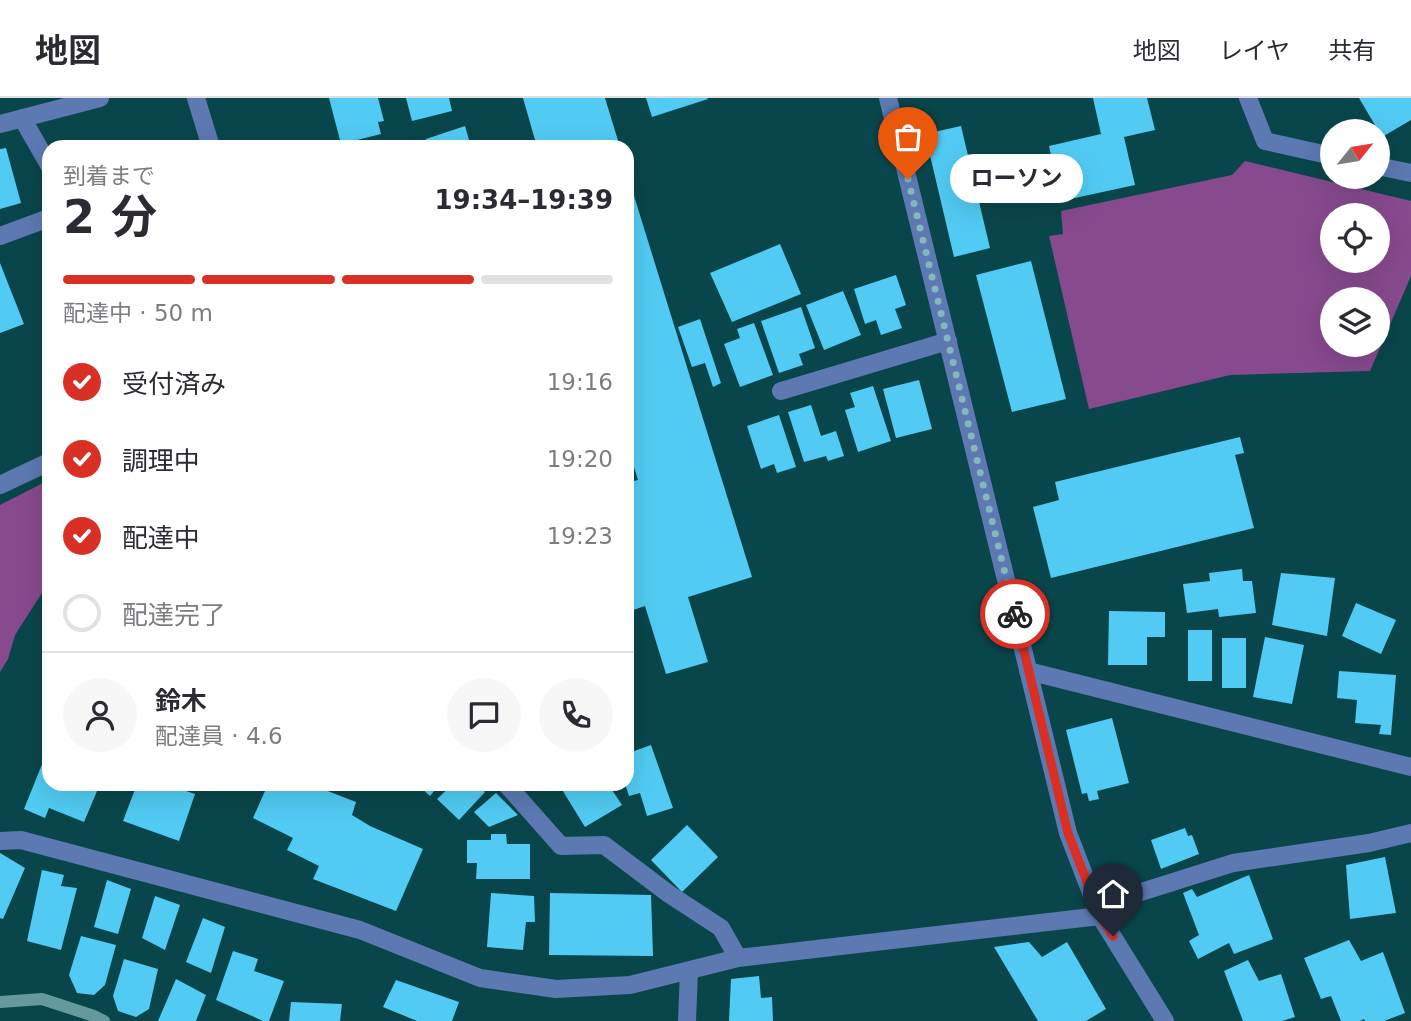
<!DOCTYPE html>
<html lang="ja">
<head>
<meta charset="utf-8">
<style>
	:root { --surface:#fff; --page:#f7f7f7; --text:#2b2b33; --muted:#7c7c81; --line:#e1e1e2; --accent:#d93025 }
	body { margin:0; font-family:"DejaVu Sans","Noto Sans JP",sans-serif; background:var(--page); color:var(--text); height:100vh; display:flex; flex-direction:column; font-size:26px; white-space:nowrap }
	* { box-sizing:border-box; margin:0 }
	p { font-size:23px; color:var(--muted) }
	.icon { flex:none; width:38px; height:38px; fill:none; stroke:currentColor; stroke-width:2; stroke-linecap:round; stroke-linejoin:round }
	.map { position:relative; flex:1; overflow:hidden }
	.sheet { position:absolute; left:42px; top:42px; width:592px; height:651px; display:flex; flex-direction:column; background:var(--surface); border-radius:21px; box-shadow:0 7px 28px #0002 }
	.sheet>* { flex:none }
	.needle { width:46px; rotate:60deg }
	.tools { position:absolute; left:1320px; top:21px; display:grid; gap:14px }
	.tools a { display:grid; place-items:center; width:70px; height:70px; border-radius:50%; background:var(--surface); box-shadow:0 7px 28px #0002; font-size:35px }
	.pin { position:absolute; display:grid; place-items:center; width:60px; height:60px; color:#fff; margin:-72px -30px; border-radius:50% 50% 50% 0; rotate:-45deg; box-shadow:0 0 7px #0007 }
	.pin .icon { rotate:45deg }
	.courier { position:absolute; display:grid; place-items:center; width:70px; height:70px; margin:-35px; border:5px solid #d93025; border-radius:50%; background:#fff; color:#222; box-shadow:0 2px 9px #0007 }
	.bubble { position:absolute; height:49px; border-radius:24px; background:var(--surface); box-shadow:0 7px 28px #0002; font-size:23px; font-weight:700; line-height:49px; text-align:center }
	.summary em { font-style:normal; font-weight:700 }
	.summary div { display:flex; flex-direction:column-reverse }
	.summary { display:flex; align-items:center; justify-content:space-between; height:119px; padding:0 21px }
	h1 { font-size:46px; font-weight:700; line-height:52px }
	.bar { display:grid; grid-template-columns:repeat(4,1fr); gap:10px 7px; align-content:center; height:84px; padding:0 21px }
	.bar i { height:9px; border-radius:5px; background:var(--line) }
	.bar .selected { background:var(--accent) }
	.bar p { grid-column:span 4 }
	.line { display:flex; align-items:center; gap:18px; padding:0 21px; border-top:2px solid var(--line) }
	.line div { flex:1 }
	.round { display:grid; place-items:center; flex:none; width:74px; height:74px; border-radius:37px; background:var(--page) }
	ol { padding:0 21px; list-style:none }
	li { display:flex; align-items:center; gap:21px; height:77px }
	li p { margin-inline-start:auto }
	li .icon { padding:7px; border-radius:50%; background:var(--accent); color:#fff; stroke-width:4 }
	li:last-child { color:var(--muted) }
	li i { width:38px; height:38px; border:4px solid var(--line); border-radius:50% }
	header { display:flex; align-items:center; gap:42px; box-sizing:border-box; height:98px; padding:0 35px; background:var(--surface); border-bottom:2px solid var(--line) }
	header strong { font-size:33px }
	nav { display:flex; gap:38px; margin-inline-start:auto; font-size:24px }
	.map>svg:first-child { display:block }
	.green { fill:#874a8e; fill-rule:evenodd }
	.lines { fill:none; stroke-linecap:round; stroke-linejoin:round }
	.stream { stroke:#649a9e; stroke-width:12 }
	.building { fill:#51cbf3 }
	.minor { stroke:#5c79b2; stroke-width:18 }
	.done { stroke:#84b8bd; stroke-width:7; stroke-dasharray:0 12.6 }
	.route { stroke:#d93025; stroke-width:9 }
</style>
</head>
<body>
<header>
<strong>地図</strong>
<nav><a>地図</a><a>レイヤ</a><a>共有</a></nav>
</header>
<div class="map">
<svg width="1411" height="923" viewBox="0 0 1411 923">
	<rect width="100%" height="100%" fill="#09464b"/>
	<path class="green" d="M1245 63 1411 103V178L1370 273 1230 277 1089 311 1049 138 1063 136 1061 113 1232 77ZM1332 117H1377V163H1332ZM1332 201H1377V247H1332Z
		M49 382V484L15 537 8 561 0 574V407Z"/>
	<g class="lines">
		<path class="stream" d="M0 904 42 901 94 918 104 923"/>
	</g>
	<path class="building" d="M329 0H378L384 23 378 24 381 36 341 46Z
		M406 0H449L452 13 412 23Z
		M523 0H605L620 49H537Z
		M646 0H707L708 1 652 19Z
		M1093 0H1147L1155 32 1124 39 1135 87 1061 103 1049 48 1101 36Z
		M1359 0H1411V22L1382 39Z
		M465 28 471 49H428L426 41Z
		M961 28 990 150 954 159 925 36Z
		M6 50 21 105 0 111V51Z
		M626 72 752 479 688 499 708 564 666 576 645 508 627 514 626 511V385L638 382 626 344Z
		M780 146 801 196 732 224 710 175Z
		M1031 163 1066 301 1012 314 976 177Z
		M0 165 24 226 0 235Z
		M896 177 906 207 895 211 902 230 881 237 876 222 865 226 854 191Z
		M843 193 861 237 824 252 806 207Z
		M801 209 815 250 799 256 803 267 779 275 761 223Z
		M700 221 721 285 713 289 705 265 692 269 678 229Z
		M754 225 773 277 740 289 724 246 740 240 737 231Z
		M919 282 932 331 896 340 883 291Z
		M873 288 891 343 858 354 845 312 855 309 850 295Z
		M811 307 821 338 836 333 844 358 828 363 826 358 804 364 788 314Z
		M779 317 796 369 777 375 774 366 761 371 747 328Z
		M1240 339 1244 355 1235 357 1254 430 1051 480 1033 409 1059 402 1055 384Z
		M1242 471 1243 483H1252L1256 515 1219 519 1218 511 1187 515 1183 486 1210 483 1209 475Z
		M1281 475 1335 480 1327 538 1272 527Z
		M1356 505 1396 522 1381 556 1342 538Z
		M1109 513 1165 514V539H1147V567H1108Z
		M1188 532H1212V583H1188Z
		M1265 539 1304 547 1292 606 1253 599Z
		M1222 540H1246V590H1222Z
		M1339 573 1396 577 1391 637 1379 636 1381 627 1355 625 1357 602 1337 600Z
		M1112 620 1129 685 1097 693 1099 701 1089 703 1087 695 1082 696 1066 632Z
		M651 647 673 710 647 718 640 695 629 698 625 686H626V656Z
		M49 649V686H100L84 724 49 710 45 720 24 711Z
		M137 686H165L195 696 179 743 123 723Z
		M248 686H327L325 692 356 704 352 717 370 728 423 751 396 813 313 781 319 768 287 752 293 740 253 720 265 693Z
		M417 686H440L430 698Z
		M453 686H476L485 694 459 722 437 701Z
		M569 686H608L622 707 585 729 561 690Z
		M496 695 518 717 489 729 474 714Z
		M687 727 718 759 682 794 651 762Z
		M1185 730 1188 738 1192 737 1199 756 1161 771 1151 742Z
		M491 736H506L507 746H530V781H476L477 765H467V742H491Z
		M0 755 25 770 3 821 0 820Z
		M1385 759 1396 815 1350 821 1346 767Z
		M42 772 64 777 61 788 77 790 61 852 27 843Z
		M1249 777 1273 841 1234 856 1229 845 1198 861 1189 843 1199 837 1183 795 1192 791 1197 799Z
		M107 782 131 791 118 836 94 829Z
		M491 795 534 798 535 824H526L523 852 487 849Z
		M550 795 651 797 653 858 549 857Z
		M155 798 180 807 165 852 142 840Z
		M203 820 225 829 211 875 186 864Z
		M81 838 116 847 105 887 94 897 77 895 69 877Z
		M1349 842 1361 863 1383 854 1405 915 1384 923H1365L1364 921 1360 923H1341L1331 898 1321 901 1304 860Z
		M1029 844 1042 859 1067 844 1106 911 1086 923H1038L994 849Z
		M233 853 258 861 254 873 284 883 269 923H263L216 902Z
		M124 861 158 871 149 911 136 919 118 913 113 898Z
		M1248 862 1259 883 1281 876 1295 919 1282 923H1243L1224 873Z
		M759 878 761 900 772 899 773 923H729L731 881Z
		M176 881 206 897 196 923H158Z
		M396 882 459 904 452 923H417L383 909Z
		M291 904 342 906 340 923H289Z"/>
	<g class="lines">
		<path class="minor" d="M196 0 211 49
			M888 0 1068 735 1100 818 1165 923
			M1248 0 1265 43 1332 58
			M22 20 49 67
			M0 26 100 0
			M1377 68 1411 75
			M0 138 49 120
			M781 293 948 243
			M0 387 49 364
			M1028 573 1411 669
			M506 686 561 748 604 747 669 796 721 830 738 860
			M0 743 21 742 360 832 480 880 556 891 630 887 738 860 1100 818
			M1097 808 1233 765 1369 745 1411 735
			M687 923 689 873"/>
	</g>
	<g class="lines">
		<path class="done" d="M908 81 1015 516"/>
		<path class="route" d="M1015 516 1068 735 1100 818 1113 838"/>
	</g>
</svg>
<div class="tools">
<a><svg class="needle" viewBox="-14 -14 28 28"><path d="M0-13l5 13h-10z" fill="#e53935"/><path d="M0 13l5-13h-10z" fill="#7c7c81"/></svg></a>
<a><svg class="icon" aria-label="locate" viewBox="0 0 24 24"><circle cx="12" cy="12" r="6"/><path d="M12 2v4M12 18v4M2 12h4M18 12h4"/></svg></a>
<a><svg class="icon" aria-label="layers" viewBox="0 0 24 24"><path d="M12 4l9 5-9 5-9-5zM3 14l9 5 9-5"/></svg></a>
</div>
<div class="pin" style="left:908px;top:81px;background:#ea580c"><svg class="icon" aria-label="bag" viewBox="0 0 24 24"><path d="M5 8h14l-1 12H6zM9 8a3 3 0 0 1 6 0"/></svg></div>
<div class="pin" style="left:1113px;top:838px;background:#1f2937"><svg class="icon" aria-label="home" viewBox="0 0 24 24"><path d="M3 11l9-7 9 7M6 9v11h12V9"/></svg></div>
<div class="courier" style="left:1015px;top:516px"><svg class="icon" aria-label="bike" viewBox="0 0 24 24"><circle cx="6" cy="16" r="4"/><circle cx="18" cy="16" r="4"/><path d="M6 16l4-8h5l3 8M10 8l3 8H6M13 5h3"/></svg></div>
<div class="bubble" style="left:950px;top:56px;width:133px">ローソン</div>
<section class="sheet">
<div class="summary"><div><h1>2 分</h1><p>到着まで</p></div><em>19:34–19:39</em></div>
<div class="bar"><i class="selected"></i><i class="selected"></i><i class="selected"></i><i></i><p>配達中 · 50 m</p></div>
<ol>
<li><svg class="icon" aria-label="check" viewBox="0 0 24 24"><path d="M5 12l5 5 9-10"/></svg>受付済み<p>19:16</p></li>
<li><svg class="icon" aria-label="check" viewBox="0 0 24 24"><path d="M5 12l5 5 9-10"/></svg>調理中<p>19:20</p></li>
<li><svg class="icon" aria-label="check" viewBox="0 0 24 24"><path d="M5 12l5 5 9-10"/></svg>配達中<p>19:23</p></li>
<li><i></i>配達完了</li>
</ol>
<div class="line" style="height:126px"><a class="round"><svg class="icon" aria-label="person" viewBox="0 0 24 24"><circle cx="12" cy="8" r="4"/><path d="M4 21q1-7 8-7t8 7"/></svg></a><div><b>鈴木</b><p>配達員 · 4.6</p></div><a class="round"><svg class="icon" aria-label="chat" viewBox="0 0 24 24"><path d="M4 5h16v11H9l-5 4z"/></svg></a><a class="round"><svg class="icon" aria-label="phone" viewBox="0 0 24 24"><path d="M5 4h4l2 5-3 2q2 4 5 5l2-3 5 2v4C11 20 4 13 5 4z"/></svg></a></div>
</section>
</div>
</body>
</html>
